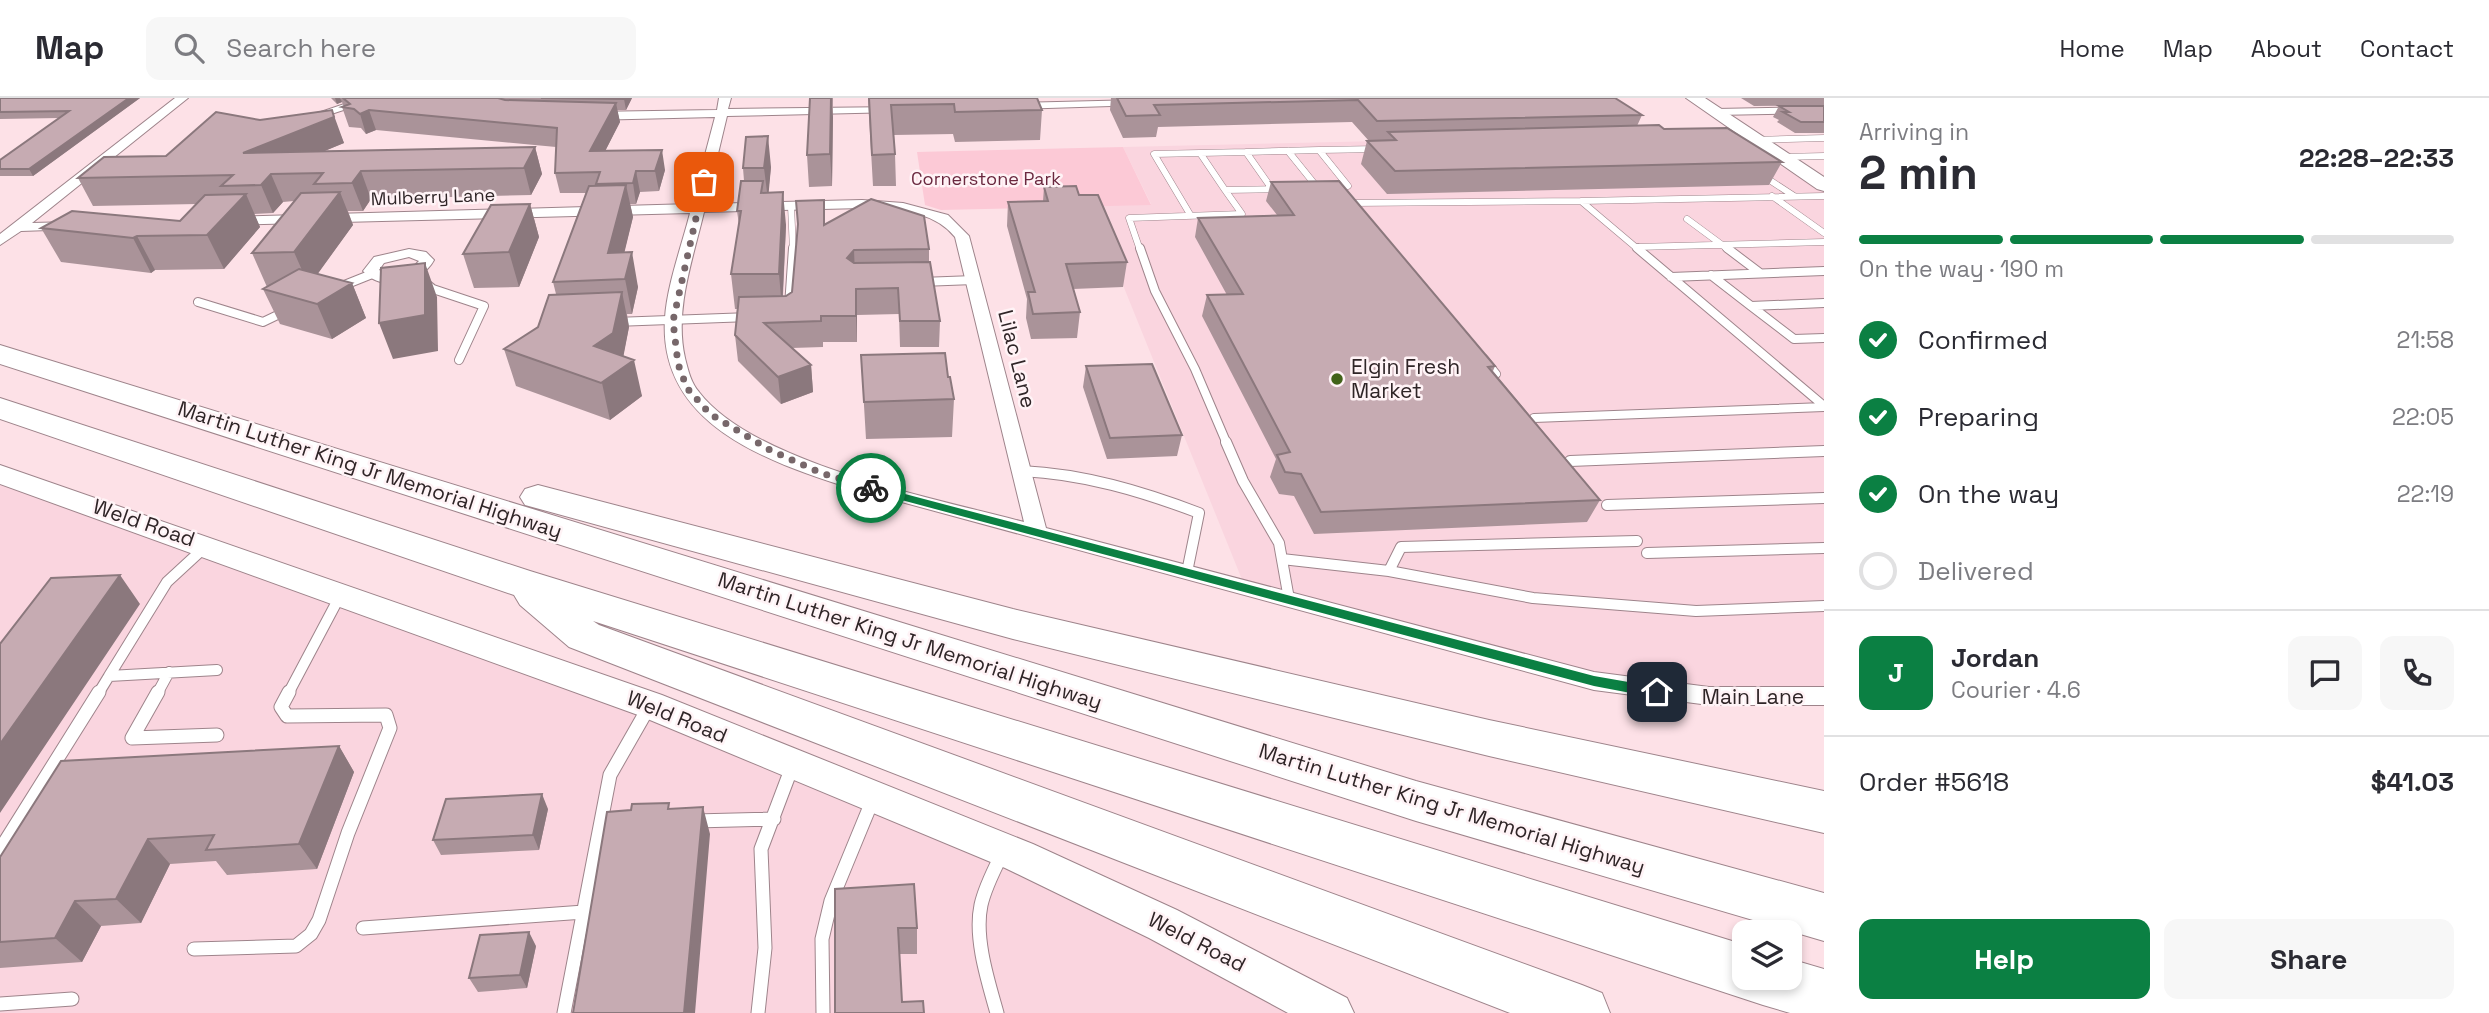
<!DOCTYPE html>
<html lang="en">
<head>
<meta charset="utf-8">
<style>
	:root { --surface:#fff; --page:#f7f7f7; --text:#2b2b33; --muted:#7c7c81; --line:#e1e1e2; --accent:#0b8043 }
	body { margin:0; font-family:"Space Grotesk",sans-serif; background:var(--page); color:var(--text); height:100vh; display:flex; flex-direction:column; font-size:26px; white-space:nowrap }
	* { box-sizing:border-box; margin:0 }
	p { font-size:23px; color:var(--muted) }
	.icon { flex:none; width:38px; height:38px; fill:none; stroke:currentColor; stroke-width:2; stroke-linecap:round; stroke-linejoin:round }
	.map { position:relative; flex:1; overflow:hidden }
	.drawer { display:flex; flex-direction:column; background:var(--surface); width:665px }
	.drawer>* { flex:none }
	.fabs { position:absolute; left:1732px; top:822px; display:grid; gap:14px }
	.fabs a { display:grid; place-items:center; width:70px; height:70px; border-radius:14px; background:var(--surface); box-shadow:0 4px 10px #0003; font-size:35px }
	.pin { position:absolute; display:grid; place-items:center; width:60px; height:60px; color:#fff; margin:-30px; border-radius:14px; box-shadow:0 4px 10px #0006 }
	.courier { position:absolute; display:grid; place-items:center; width:70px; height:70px; margin:-35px; border:5px solid #0b8043; border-radius:50%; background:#fff; color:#222; box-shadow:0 2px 9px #0007 }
	.head em { font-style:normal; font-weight:700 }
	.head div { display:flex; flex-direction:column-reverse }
	.head { display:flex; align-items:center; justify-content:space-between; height:119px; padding:0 35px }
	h1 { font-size:46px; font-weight:700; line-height:52px }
	.bar { display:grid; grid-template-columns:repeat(4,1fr); gap:10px 7px; align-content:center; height:84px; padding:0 35px }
	.bar i { height:9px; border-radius:5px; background:var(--line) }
	.bar .on { background:var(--accent) }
	.bar p { grid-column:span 4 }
	.line { display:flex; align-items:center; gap:18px; padding:0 35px; border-top:2px solid var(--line) }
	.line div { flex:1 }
	.round { display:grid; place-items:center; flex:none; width:74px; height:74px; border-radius:14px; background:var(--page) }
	ol { padding:0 35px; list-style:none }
	li { display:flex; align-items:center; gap:21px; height:77px }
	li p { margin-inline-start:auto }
	li .icon { padding:7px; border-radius:50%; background:var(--accent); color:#fff; stroke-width:4 }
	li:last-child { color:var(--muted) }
	li i { width:38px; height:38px; border:4px solid var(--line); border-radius:50% }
	.cta { display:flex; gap:14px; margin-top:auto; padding:14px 35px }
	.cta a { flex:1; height:80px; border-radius:14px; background:var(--accent); color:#fff; font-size:28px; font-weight:700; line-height:80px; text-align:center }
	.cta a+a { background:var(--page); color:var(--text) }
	header { display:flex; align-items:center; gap:42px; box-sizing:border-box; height:98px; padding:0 35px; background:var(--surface); border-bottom:2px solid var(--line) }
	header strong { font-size:33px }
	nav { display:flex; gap:38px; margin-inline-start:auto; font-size:24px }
	.search { width:490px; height:63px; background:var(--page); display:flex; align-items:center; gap:18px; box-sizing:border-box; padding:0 24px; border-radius:14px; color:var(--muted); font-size:26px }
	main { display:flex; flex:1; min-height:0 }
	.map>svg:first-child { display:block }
	.built { fill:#fad5df }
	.green { fill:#fcc9d6 }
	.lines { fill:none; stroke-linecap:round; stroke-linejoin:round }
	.lane-far3-casing { stroke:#9e848b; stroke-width:7 }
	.lane-far2-casing { stroke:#9e848b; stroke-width:10 }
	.lane-far1-casing { stroke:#9e848b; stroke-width:12 }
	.lane-casing { stroke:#9e848b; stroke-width:15 }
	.street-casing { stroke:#9e848b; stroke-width:2 }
	.secondary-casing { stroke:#9e848b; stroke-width:2 }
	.highway-casing { stroke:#9e848b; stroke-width:2 }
	.lane-far3 { stroke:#fff; stroke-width:6 }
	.lane-far2 { stroke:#fff; stroke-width:8 }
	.lane-far1 { stroke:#fff; stroke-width:10 }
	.lane { stroke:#fff; stroke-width:13 }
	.street { fill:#fff; fill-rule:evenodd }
	.secondary { fill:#fff; fill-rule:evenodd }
	.highway { fill:#fff; fill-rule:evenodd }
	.wall { fill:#aa9399 }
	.shaded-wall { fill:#8b787d }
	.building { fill:#c6abb2; stroke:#8b787d; stroke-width:2 }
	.route { fill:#0b8043 }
	.done { stroke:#77676a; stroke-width:7; stroke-dasharray:0 12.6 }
	.poi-dot { fill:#416319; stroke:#fff3f6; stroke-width:2.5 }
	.labels { text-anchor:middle; stroke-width:5; stroke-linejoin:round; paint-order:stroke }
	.far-park-label { font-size:18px; fill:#6a283f; stroke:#fff3f6 }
	.far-street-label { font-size:18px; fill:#2f2527; stroke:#fff3f6 }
	.street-label { font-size:21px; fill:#2f2527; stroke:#fff3f6 }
	.poi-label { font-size:21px; fill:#2f2527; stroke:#fff3f6; text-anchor:start }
</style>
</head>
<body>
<header>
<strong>Map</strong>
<div class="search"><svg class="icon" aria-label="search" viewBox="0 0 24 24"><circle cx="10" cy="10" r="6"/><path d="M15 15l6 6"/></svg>Search here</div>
<nav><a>Home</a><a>Map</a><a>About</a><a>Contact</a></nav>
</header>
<main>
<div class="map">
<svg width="1824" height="915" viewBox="0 0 1824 915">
	<rect width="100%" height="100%" fill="#fde1e7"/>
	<path class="built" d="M1725 35 1824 94V592L1775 595 1624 583 1243 484 1091 108 1151 106 1123 49Z
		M0 385 639 613 988 756 1305 915H0Z"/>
	<path class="green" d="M1123 49 1151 107 941 112 925 107 917 54Z"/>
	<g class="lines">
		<g class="lane-far3-casing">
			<path id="lane-far3" d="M1755 42 1824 40
				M1319 52 1379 51
				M1288 53 1317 89
				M1246 54 1319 52 1348 88 1336 89
				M1200 55 1246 54 1272 91
				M1783 59 1824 58
				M1762 77 1794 98
				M1772 98 1824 135
				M1351 105 1581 103
				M791 108 793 152
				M1191 118 1154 56 1200 55 1225 92
				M1687 121 1729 152
				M1636 149 1824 144
				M1140 152 1129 120 1242 116 1225 92 1281 91
				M1639 152 1581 103 1824 98"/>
		</g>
		<g class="lane-far2-casing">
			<path id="lane-far2" d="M1140 150 1155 193 1195 271 1227 346
				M1637 150 1824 308
				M1727 150 1760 175
				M1711 177 1751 208 1824 205
				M1671 179 1824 173
				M423 183 433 191 484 208 459 262
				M921 184 974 182
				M337 190 372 176
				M198 204 263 224 288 212
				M789 208 793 150
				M1751 208 1794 241 1824 240
				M615 224 750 219
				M1484 261 1496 276
				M1534 320 1824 309"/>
		</g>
		<g class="lane-far1-casing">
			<path id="lane-far1" d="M1226 344 1243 383 1279 445 1289 501
				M1570 363 1824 353
				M1022 373C1084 376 1141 393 1199 415L1187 474
				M1607 407 1824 400
				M205 449 167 484 109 578 217 572
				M1647 455 1824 450
				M1282 461 1389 473 1533 500 1696 513 1824 508
				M1389 473 1401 449 1637 443
				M98 596 109 578
				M157 596 169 574
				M288 596 341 496"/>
		</g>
		<g class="lane-casing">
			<path id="lane" d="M158 594 132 640 217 637
				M695 723 774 721
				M0 752 99 594
				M363 830 584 814
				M194 851 296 848 311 836 319 822 348 735 390 630 386 617 287 618 281 609 289 594
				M0 906 72 901
				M564 915 610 677 650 607
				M758 915 765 850 761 751 792 669
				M823 915 822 841 831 803 873 701
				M997 915C988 883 974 840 981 807 985 789 994 772 1002 756"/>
		</g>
		<g class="street-casing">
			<path id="street" d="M175 0H188L32 125 72 124 79 128 77 131 21 133 0 147V136Z
				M362 0H380L310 23 300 21Z
				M719 0H731L728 11 901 9V13L897 14 727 18 706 106 862 102 903 105 948 117 969 138 1046 430 1594 574 1709 589H1824V607H1709L1594 592 850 390C766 363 658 326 665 220 667 187 682 147 690 115L230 127 223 123 230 119 692 106 715 19 590 22 584 18 590 14 717 12ZM862 110C895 112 932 111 955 139L1024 424C938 401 754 366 699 294 691 285 688 272 685 260 674 212 693 161 704 114Z
				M1139 2 1145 5 1143 7 1013 11 1007 8 1013 5Z
				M1824 9V15L1716 17 1710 14 1716 11Z
				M409 151 426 154 434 162C421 186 382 195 363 173L374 159ZM409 159 419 163C409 175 393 180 379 172L384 165Z"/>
		</g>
		<g class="secondary-casing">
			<path id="secondary" d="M1686 0H1705L1824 79V93L1817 91Z
				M0 367 662 597 1033 746 1177 812 1347 900 1354 915H1288L1149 840 1005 770 638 617 0 386Z"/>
		</g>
		<g class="highway-casing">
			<path id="highway" d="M0 247 1416 683 1824 795V843L1416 723 0 266Z
				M0 300 530 473 1745 847V880H1790V861L1824 871V915H1790L1763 907 593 523 599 527 1582 887 1602 895 1610 915H1510L569 549 520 507 514 497 0 321Z
				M538 387 1013 511 1489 622 1824 693V735L1489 658 1013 541 525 407 520 399 525 391Z"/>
		</g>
		<use href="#lane-far3" class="lane-far3"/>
		<use href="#lane-far2" class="lane-far2"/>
		<use href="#lane-far1" class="lane-far1"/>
		<use href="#lane" class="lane"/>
		<use href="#street" class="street"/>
		<use href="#secondary" class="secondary"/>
		<use href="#highway" class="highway"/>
	</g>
	<path class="wall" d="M0 0H140L33 78H0V62L59 20 0 21Z
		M331 0H632L626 12H617L620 24 605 53 665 72 659 93 640 94 636 106H630L633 119 624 154 638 189 632 216H627L629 229 623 258 642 298 610 322 516 288 504 251 538 229 556 196 553 184 586 95H560L555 75 556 49 376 32 366 36 361 30 349 29 342 9H344L342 4 337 6Z
		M810 0H833L832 88 809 89 807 57Z
		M868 0H1037L1042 12 1040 42 955 44 953 36 894 37 895 56 896 88H873Z
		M1104 0H1615L1642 17 1637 28 1664 31 1782 64 1769 87 1387 96 1361 66 1367 43H1369L1352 24 1158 29 1156 39 1123 40 1110 12 1111 0Z
		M1741 0H1824V7L1754 8Z
		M1779 8H1824V35H1795L1777 24 1779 22 1773 19Z
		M341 38 344 45 324 53 535 49 542 76 531 97 371 101 363 113H348L353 127 317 176 352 185 366 220 332 241 280 226 263 191 267 189 252 155 294 103 283 104 273 115 254 116 260 129 224 171 155 172 151 175 61 164 41 130 180 123 197 106 93 108 78 80 166 58Z
		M771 69 768 95 786 127 783 198H786L792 194 825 126 929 151V164L940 223 939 249H900L899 216 857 217V244H823V249L792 250 811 267 813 294 781 306 738 263 735 237 737 211H735L731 176 739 127 737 113 744 83 743 70Z
		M1271 84 1495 268 1493 273 1600 402 1587 424 1314 436 1294 398 1279 396 1270 379 1276 361 1202 218 1207 197H1227L1195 139 1198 120 1277 117 1266 103Z
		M1044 89 1079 97 1127 164 1123 189 1073 191 1080 214 1077 240 1031 241 1026 220 1027 201 1007 128 1008 104 1043 103Z
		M530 106 539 139 519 189 474 190 463 156Z
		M861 257 954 301 952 339 866 341Z
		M1086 268 1182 337 1177 358 1107 361 1083 289Z
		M339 648 354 674 317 771 227 777 216 763 170 766 141 825 101 828 82 864 0 870V759Z
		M548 711 539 752 441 757 433 742Z
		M835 791 917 830V856H899L902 904 835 915Z
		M536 848 527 890 478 894 469 880Z"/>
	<path class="shaded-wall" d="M129 0H140L33 78 29 71Z
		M335 0H340L342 4 337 6Z
		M624 0H632L626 12 624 1Z
		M831 0 833 19 832 88 830 56Z
		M616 5 620 24 595 73 590 53Z
		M332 12 344 45 255 82 243 55Z
		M369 12 376 32 366 36 360 16Z
		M768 38 771 69 768 102 764 70Z
		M535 49 542 76 531 97 524 70Z
		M662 52 665 72 659 93 655 73Z
		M361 73 371 101 363 113 352 85Z
		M636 73 640 94 636 106 633 85Z
		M271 76 283 104 273 115 261 87Z
		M626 87 633 119 618 181 608 155Z
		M340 94 353 127 309 188 294 154Z
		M783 94 786 127 782 211 779 176Z
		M246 96 260 129 224 171 207 137Z
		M530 106 539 139 519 189 509 154Z
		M137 138 155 172 151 175 133 140Z
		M854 152 855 177 847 160Z
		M632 154 638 189 632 216 625 181Z
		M425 165 437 199 438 253 393 261 379 225Z
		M352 185 366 220 332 241 317 206Z
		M856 191 857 217V244L856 218Z
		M622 194 629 229 621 271 634 262 642 298 610 322 594 248Z
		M811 267 813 294 781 306 778 279Z
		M120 477 140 506 0 715V646Z
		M339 648 354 674 317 771 299 746Z
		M542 696 548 711 539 752 533 737Z
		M703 709 710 736 695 915H684Z
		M148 741 170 766 141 825 116 801Z
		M75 803 101 828 82 864 55 840Z
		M529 834 536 848 527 890 520 877Z"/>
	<path class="building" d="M0 0H129L29 71H0V62L69 13 0 14Z
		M343 0H498L505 2 616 5 590 53 662 52 655 73H636L633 85 596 86 600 74 555 75 557 30 369 12 360 16 354 11 342 9 350 6Z
		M541 0H624V1Z
		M810 0H831L830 56 807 57Z
		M869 0H1037L1042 12 955 14 954 6 891 7 895 56 872 57Z
		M1117 0H1615L1642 17 1377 23 1358 2 1154 7 1160 17 1126 18Z
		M1779 8H1824V24H1801L1783 14H1789Z
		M332 12 334 19 243 55 535 49 524 70 361 73 352 85 314 86 323 75 271 76 261 87 221 88 233 77 78 80 104 59 166 58 216 14 260 22Z
		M1659 27 1664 31 1727 30 1782 64 1395 73 1367 43 1396 42 1388 34Z
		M768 38 764 70H743L746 39Z
		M741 83H763L761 95 783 94 779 176H731L741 113H737Z
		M1339 83 1495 268 1488 269 1600 402 1321 414 1301 376 1285 374 1277 357 1290 354 1207 197 1243 196 1198 120 1294 117 1271 84Z
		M626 87 608 155 632 154 625 181 553 184 589 88Z
		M1076 88 1079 97H1098L1127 164 1066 166 1080 214 1033 216 1028 194H1035L1008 104 1048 103 1044 89Z
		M340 94 294 154 252 155 301 95Z
		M246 96 207 137 137 138 133 140 41 130 72 113 180 123 205 97Z
		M871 101 924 118 929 151 854 152 847 160 854 165 930 164 940 223H900L898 190 856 191V218H821V223L764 225 811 267 778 279 735 237 739 199 786 198 792 194 798 126 796 103 824 102V127Z
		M530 106 509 154 463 156 491 107Z
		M425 165V217L379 225 381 170Z
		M299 171 352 185 317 206 263 191Z
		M622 194 613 235 594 248 634 262 601 285 504 251 538 229 549 197Z
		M945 255 948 279H950L954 301 864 304 861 257Z
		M1152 266 1182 337 1110 340 1086 268Z
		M120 477 0 646V546L51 480Z
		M339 648 299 746 206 752 214 737 148 741 116 801 75 803 55 840 0 844V759L61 663Z
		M542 696 533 737 433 742 446 701Z
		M669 705 668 711 703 709 684 915H573L607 714 631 712 632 706Z
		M914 786 917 830H898L902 904 923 903 924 915H835V791Z
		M529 834 520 877 469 880 480 837Z"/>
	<path class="route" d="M871 387 1594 578 1657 589 1663 594 1657 600 1594 588 868 393V388Z"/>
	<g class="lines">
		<path class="done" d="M704 84 673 223 678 266 687 290 710 316 770 352 821 375 871 390"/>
	</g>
	<circle class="poi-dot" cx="1337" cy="281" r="7"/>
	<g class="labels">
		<g class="far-park-label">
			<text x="986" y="87">Cornerstone Park</text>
		</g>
		<g class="far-street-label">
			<text transform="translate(433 99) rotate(-2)" y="6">Mulberry Lane</text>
		</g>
		<g class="street-label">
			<text transform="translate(1017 261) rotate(76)" y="7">Lilac Lane</text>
			<text transform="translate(370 372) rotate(18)" y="7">Martin Luther King Jr Memorial Highway</text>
			<text transform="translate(144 425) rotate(19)" y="7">Weld Road</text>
			<text transform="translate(910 543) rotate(18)" y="7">Martin Luther King Jr Memorial Highway</text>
			<text x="1753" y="606">Main Lane</text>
			<text transform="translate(677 619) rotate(22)" y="7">Weld Road</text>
			<text transform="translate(1452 711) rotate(17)" y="7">Martin Luther King Jr Memorial Highway</text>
			<text transform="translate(1197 844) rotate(27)" y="7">Weld Road</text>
		</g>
		<g class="poi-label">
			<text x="1351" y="276">Elgin Fresh<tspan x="1351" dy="24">Market</tspan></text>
		</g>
	</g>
</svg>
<div class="fabs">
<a><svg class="icon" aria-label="layers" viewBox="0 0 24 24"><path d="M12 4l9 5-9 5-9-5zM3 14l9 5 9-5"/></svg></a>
</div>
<div class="pin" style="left:704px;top:84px;background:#ea580c"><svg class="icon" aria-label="bag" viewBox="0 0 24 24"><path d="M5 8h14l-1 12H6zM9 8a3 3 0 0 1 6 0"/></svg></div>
<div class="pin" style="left:1657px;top:594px;background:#1f2937"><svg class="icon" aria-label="home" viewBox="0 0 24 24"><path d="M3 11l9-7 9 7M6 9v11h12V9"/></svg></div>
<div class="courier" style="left:871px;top:390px"><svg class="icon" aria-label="bike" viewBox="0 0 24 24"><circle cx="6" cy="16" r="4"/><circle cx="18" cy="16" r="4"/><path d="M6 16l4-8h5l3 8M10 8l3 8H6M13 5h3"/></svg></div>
</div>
<section class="drawer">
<div class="head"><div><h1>2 min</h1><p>Arriving in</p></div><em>22:28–22:33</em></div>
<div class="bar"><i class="on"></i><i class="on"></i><i class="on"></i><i></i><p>On the way · 190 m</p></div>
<ol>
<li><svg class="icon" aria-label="check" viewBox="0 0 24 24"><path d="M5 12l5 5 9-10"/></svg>Confirmed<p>21:58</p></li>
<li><svg class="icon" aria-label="check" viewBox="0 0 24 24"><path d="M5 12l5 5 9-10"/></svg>Preparing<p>22:05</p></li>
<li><svg class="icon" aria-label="check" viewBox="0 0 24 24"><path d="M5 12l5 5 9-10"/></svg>On the way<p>22:19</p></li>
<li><i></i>Delivered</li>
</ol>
<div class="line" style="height:126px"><b class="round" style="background:var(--accent);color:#fff">J</b><div><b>Jordan</b><p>Courier · 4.6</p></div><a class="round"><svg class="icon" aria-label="chat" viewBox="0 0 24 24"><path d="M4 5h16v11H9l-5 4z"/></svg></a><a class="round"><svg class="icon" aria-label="phone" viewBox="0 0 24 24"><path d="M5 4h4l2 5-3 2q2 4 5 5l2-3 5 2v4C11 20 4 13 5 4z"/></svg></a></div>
<div class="line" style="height:91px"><div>Order #5618</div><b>$41.03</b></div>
<div class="cta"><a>Help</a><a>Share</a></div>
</section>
</main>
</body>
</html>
